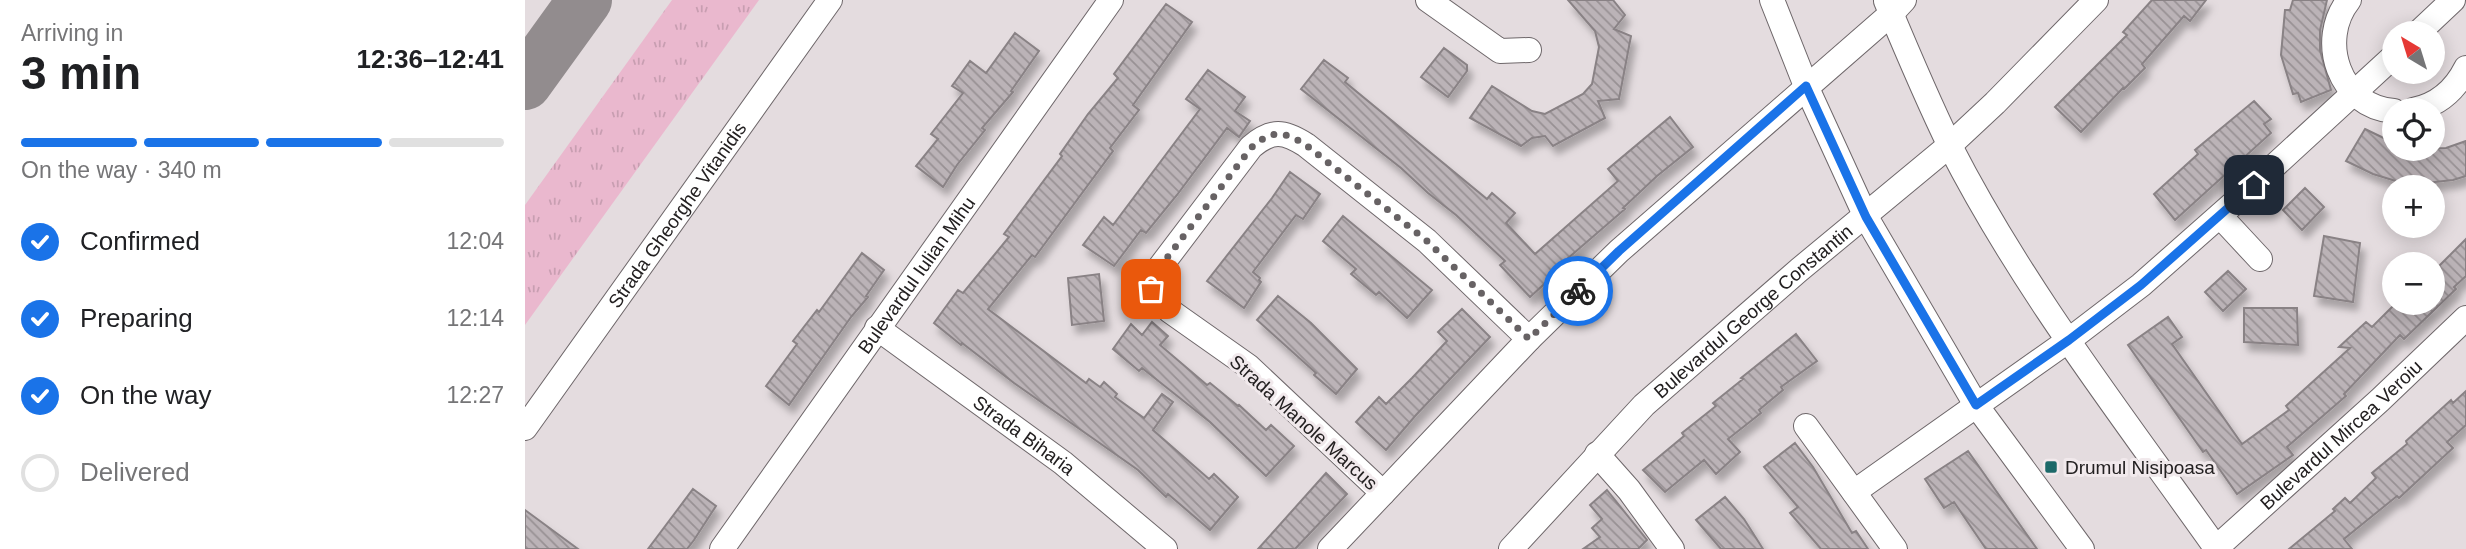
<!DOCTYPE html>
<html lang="en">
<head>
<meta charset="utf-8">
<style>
	:root { --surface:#fff; --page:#f6f6f6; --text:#202124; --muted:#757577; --line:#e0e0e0; --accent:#1a73e8 }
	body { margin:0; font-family:Helvetica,sans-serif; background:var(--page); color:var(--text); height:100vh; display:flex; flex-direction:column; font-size:26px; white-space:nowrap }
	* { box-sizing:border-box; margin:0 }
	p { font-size:23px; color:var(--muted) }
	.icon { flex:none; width:38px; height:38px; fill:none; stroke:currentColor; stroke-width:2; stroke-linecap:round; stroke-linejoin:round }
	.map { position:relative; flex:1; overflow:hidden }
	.drawer { display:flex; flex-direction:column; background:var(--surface); width:525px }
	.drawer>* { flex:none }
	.needle { width:46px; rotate:322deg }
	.tools { position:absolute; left:1857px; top:21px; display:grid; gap:14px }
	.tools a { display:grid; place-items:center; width:63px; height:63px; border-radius:50%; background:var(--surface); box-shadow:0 4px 18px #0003; font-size:35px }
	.pin { position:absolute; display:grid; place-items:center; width:60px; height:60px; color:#fff; margin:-30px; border-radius:14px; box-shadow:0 4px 10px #0006 }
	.courier { position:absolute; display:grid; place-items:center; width:70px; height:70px; margin:-35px; border:5px solid #1a73e8; border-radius:50%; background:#fff; color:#222; box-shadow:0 2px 9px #0007 }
	.headline em { font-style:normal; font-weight:700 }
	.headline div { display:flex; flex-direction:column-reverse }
	.headline { display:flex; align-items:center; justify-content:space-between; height:119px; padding:0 21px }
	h1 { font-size:46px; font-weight:700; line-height:52px }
	.bar { display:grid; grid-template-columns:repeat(4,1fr); gap:10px 7px; align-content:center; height:84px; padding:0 21px }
	.bar i { height:9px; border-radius:5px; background:var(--line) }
	.bar .active { background:var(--accent) }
	.bar p { grid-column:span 4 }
	ol { padding:0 21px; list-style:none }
	li { display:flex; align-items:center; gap:21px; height:77px }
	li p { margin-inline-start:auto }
	li .icon { padding:7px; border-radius:50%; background:var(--accent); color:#fff; stroke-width:4 }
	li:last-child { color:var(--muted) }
	li i { width:38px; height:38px; border:4px solid var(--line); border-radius:50% }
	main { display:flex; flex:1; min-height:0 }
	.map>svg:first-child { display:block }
	.grass { fill:url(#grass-tufts) }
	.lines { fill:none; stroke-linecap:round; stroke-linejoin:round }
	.taxiway { stroke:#928c8e; stroke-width:54 }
	.building { fill:url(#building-back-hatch); stroke:#898285; stroke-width:2; filter:url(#shadow) }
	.minor-casing { stroke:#6e676a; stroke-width:26 }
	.minor { stroke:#fff; stroke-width:24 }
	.done { stroke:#676264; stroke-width:7; stroke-dasharray:0 12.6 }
	.route { stroke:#1a73e8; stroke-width:9 }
	.poi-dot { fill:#1c6969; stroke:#f1e9ec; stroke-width:2.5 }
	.labels { text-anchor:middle; stroke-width:6; stroke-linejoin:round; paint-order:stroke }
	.street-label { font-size:19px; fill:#232021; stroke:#f1e9ec }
	.poi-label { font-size:19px; fill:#232021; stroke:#f1e9ec; text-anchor:start }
</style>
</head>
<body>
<main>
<section class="drawer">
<div class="headline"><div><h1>3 min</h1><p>Arriving in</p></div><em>12:36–12:41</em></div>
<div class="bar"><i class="active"></i><i class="active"></i><i class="active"></i><i></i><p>On the way · 340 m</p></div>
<ol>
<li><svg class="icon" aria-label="check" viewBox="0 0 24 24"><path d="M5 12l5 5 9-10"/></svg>Confirmed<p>12:04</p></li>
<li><svg class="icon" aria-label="check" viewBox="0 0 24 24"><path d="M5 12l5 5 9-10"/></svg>Preparing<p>12:14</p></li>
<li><svg class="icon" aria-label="check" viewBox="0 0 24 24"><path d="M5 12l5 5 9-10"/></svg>On the way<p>12:27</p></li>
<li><i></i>Delivered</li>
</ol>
</section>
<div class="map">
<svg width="1941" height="549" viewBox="0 0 1941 549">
	<defs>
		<pattern id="grass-tufts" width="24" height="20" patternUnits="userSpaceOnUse" patternTransform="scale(1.75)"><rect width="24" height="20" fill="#eab8ce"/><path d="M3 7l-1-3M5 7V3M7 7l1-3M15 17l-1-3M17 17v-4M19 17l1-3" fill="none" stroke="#c89eb1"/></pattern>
		<pattern id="building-back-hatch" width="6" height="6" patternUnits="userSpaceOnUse" patternTransform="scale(1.75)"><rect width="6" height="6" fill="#bbb3b7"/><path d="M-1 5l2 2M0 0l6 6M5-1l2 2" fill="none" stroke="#989194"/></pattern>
		<filter id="shadow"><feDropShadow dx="4.5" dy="8" stdDeviation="3.5" flood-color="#0004"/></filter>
	</defs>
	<rect width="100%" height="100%" fill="#e4dcdf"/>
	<path class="grass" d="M147 0H234L0 325V205Z"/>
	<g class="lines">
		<path class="taxiway" d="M0 83 60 0"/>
	</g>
	<path class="building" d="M1043 0H1088L1100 15 1089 29 1106 36 1094 99 1073 101 1080 118 1028 146 1020 136 1007 138 996 146 945 118 967 86 1007 111 1020 114 1058 94 1067 84 1074 47 1070 31Z
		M1627 0H1681L1665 21 1659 16 1617 64 1620 68 1599 89 1598 88 1556 132 1530 107 1602 35 1598 32Z
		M1768 0H1802L1795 30V50L1806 90 1776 102 1773 93 1768 94 1756 55 1760 10H1765Z
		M641 4 667 22 608 105 614 110 585 148 588 151 510 257 507 255 463 309 561 383 564 379 575 387 579 382 592 394 590 397 619 418 637 394 648 402 628 430 684 479 689 474 713 497 685 530 643 494 641 497 613 470 489 383 437 343 436 345 409 323 433 290 438 293 484 237 479 234 537 156 535 154 563 114 593 78 589 74Z
		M490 33 514 51 486 91 488 92 457 128 460 130 432 165 418 187 391 166 413 139 406 134 438 93 427 86 445 61 461 73Z
		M919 48 942 65V71L923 97 896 77Z
		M799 60 823 78 820 82 962 199 967 193 990 213 981 223 1010 254 1093 181 1083 169 1145 117 1168 147 1132 176 1098 208 1100 209 1027 272 1029 275 1005 297 975 265 980 261 931 215 903 193 876 168 776 89Z
		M683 70 720 97 710 111 725 121 714 137 702 128 652 195 621 233 616 230 589 266 558 245 579 217 588 225 675 109 661 99Z
		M1729 101 1746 119 1739 124 1746 133 1650 220 1629 194 1673 154 1670 150Z
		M1840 129 1869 143V149L1921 148 1941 141V176L1928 180 1901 183 1874 182 1848 174 1821 161Z
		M765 172 795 194 778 219 771 215 728 272 735 278 734 280 736 282 719 308 682 281 747 198Z
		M1780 188 1799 207 1777 230 1758 210Z
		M818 216 907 290 882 318 854 292 851 295 826 274 831 269 798 241Z
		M1799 236 1835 243 1828 302 1789 296Z
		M1941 239V276L1929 287 1931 289 1879 339 1875 335 1819 394 1821 396 1762 447 1768 455 1712 494 1681 450 1678 452 1603 345 1643 317 1657 337 1647 344 1717 444 1764 410 1761 406 1825 348 1814 347 1841 322 1847 327 1871 303H1908V272Z
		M337 253 359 270 341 296 343 297 326 317 264 405 241 386 272 344 268 341 292 310 294 312Z
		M1703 271 1721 289 1698 311 1680 292Z
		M574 274 579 321 547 325 543 278Z
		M753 296 786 323 832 369 811 394 789 375 791 373 732 320Z
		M1719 308H1772L1773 345 1719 342Z
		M937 309 965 337 891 415 861 450 831 422 854 397 861 404 887 378 922 341 913 332Z
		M627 322 643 336 635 345 682 385 685 383 713 406 714 405 741 430 746 425 769 446 741 476 685 422 617 368 614 371 588 349 606 324 617 335Z
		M1271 334 1292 361 1256 387 1258 390 1234 410 1236 413 1203 439 1215 452 1191 474 1179 460 1140 492 1118 470 1159 436 1157 433 1191 406 1188 403 1218 379 1216 378Z
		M1941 391V425L1922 442 1928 448 1874 498 1872 496 1819 539 1827 549H1764L1810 511 1808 509 1820 498 1825 503 1851 478 1847 473 1882 444 1881 441 1926 400 1928 403Z
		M1270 443 1288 467 1327 533 1331 531 1343 549H1296L1265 513 1273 507 1239 467Z
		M1443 451 1512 549H1461L1429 502 1419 508 1400 479Z
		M801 473 822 494 770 549H733Z
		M168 489 191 506 169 540 162 549H123Z
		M1082 490 1122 540 1113 549H1058L1075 537 1067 528 1077 519 1065 505Z
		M1200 497 1219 519 1238 549H1196L1171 520Z
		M0 510 53 549H0Z"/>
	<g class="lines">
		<g class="minor-casing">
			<g id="minor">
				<path d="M903 0 975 51 1004 50"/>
				<path d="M1247 0 1281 86 1341 217 1451 405 1557 549"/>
				<path d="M1824 0C1792 40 1814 107 1869 111"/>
				<path d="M1361 1C1381 49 1402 99 1425 146 1498 289 1599 418 1691 548"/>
				<path d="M1893 33 1928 0"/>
				<path d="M1888 110C1913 105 1930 90 1941 68"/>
				<path d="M1695 216 1735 259"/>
				<path id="s1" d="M352 328 538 463 640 549"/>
				<path d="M1281 426 1370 549"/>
				<path id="s2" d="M0 428 305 0"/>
				<path d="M1072 454 1104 490 1147 549"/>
				<path d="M1329 492 1544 340 1616 285 1710 202 1869 56"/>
				<path d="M858 493 723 366 645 311 627 289V279L632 271 726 147C747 129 759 131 781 145L902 241 1004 339"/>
				<path id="s3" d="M197 549 586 0"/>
				<path d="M805 549 1004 339 1094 251 1367 13 1379 0"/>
				<path id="s4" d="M986 549 1119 405 1274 270 1425 145 1470 103 1571 0"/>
				<path id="s5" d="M1690 549 1855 400 1941 318"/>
			</g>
		</g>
		<use href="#minor" class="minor"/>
	</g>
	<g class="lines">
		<path class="done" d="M626 289V279L632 271 726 148C747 129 759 131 781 145L902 241 1004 339 1053 291"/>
		<path class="route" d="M1053 291 1094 251 1281 86 1341 217 1451 405 1544 340 1616 285 1729 185"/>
	</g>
	<rect class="poi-dot" x="1519" y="460" width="14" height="14" rx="3.5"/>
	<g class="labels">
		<g class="street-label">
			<text dy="7" stroke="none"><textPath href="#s2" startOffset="262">Strada Gheorghe Vitanidis</textPath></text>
			<text dy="7" stroke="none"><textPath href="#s3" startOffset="336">Bulevardul Iulian Mihu</textPath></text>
			<text dy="7" stroke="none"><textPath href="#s4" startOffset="340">Bulevardul George Constantin</textPath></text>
			<text transform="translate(779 422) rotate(42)" y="7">Strada Manole Marcus</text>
			<text dy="7" stroke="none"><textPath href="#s5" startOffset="170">Bulevardul Mircea Veroiu</textPath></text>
			<text dy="7" stroke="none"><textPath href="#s1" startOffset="182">Strada Biharia</textPath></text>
		</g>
		<g class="poi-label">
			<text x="1540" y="474">Drumul Nisipoasa</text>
		</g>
	</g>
</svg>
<div class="tools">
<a><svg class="needle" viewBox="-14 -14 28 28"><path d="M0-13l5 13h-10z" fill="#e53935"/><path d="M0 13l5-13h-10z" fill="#757577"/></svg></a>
<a><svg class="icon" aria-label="locate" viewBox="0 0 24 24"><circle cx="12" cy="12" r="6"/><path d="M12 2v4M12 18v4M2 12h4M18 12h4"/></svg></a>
<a>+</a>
<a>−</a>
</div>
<div class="pin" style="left:626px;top:289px;background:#ea580c"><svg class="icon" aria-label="bag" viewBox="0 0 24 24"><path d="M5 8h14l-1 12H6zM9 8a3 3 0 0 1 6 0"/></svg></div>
<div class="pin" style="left:1729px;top:185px;background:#1f2937"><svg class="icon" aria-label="home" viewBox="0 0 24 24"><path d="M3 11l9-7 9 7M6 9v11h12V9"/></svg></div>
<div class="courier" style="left:1053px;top:291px"><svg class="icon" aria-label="bike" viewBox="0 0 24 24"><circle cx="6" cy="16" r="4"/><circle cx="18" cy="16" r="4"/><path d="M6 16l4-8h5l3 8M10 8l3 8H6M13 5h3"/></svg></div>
</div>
</main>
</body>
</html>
